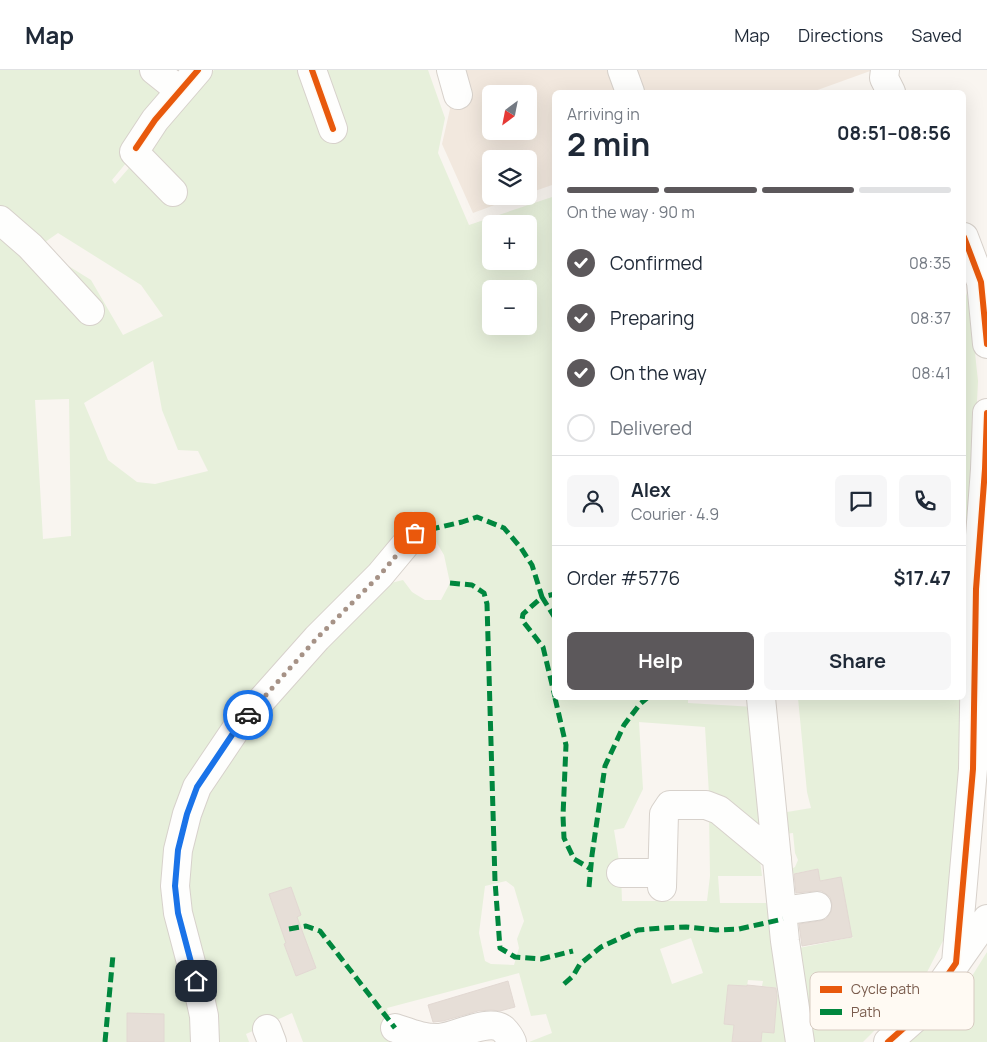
<!DOCTYPE html>
<html lang="en">
<head>
<meta charset="utf-8">
<style>
	:root { --surface:#fff; --page:#f6f6f7; --text:#1f2937; --muted:#747a83; --line:#e0e1e3; --accent:#5c585b }
	body { margin:0; font-family:Manrope,sans-serif; background:var(--page); color:var(--text); height:100vh; display:flex; flex-direction:column; font-size:19px; white-space:nowrap }
	* { box-sizing:border-box; margin:0 }
	p { font-size:16px; color:var(--muted) }
	.icon { flex:none; width:28px; height:28px; fill:none; stroke:currentColor; stroke-width:2; stroke-linecap:round; stroke-linejoin:round }
	.map { position:relative; flex:1; overflow:hidden }
	.sheet { position:absolute; left:552px; top:20px; width:414px; height:610px; display:flex; flex-direction:column; background:var(--surface); border-radius:8px; box-shadow:0 5px 20px #0002 }
	.sheet>* { flex:none }
	.needle { width:32px; rotate:212deg }
	.fabs { position:absolute; left:482px; top:15px; display:grid; gap:10px }
	.fabs a { display:grid; place-items:center; width:55px; height:55px; border-radius:8px; background:var(--surface); box-shadow:0 5px 20px #0002; font-size:25px }
	.pin { position:absolute; display:grid; place-items:center; width:42px; height:42px; color:#fff; margin:-21px; border-radius:10px; box-shadow:0 2px 8px #0006 }
	.courier { position:absolute; display:grid; place-items:center; width:50px; height:50px; margin:-25px; border:4px solid #1a73e8; border-radius:50%; background:#fff; color:#222; box-shadow:0 1px 6px #0007 }
	.headline em { font-style:normal; font-weight:700 }
	.headline div { display:flex; flex-direction:column-reverse }
	.headline { display:flex; align-items:center; justify-content:space-between; height:85px; padding:0 15px }
	h1 { font-size:32px; font-weight:700; line-height:38px }
	.bar { display:grid; grid-template-columns:repeat(4,1fr); gap:8px 5px; align-content:center; height:60px; padding:0 15px }
	.bar i { height:6px; border-radius:4px; background:var(--line) }
	.bar .active { background:var(--accent) }
	.bar p { grid-column:span 4 }
	.line { display:flex; align-items:center; gap:12px; padding:0 15px; border-top:1px solid var(--line) }
	.line div { flex:1 }
	.round { display:grid; place-items:center; flex:none; width:52px; height:52px; border-radius:8px; background:var(--page) }
	ol { padding:0 15px; list-style:none }
	li { display:flex; align-items:center; gap:15px; height:55px }
	li p { margin-inline-start:auto }
	li .icon { padding:5px; border-radius:50%; background:var(--accent); color:#fff; stroke-width:4 }
	li:last-child { color:var(--muted) }
	li i { width:28px; height:28px; border:2px solid var(--line); border-radius:50% }
	.action { display:flex; gap:10px; margin-top:auto; padding:10px 15px }
	.action a { flex:1; height:58px; border-radius:8px; background:var(--accent); color:#fff; font-size:20px; font-weight:700; line-height:58px; text-align:center }
	.action a+a { background:var(--page); color:var(--text) }
	header { display:flex; align-items:center; gap:30px; box-sizing:border-box; height:70px; padding:0 25px; background:var(--surface); border-bottom:1px solid var(--line) }
	header strong { font-size:24px }
	nav { display:flex; gap:28px; margin-inline-start:auto; font-size:18px }
	.map>svg:first-child { display:block }
	.residential { fill:#f2e8de; fill-rule:evenodd }
	.green { fill:#e7f0db; fill-rule:evenodd }
	.building { fill:#e6ded7; stroke:#e2d8d2 }
	.lines { fill:none; stroke-linecap:round; stroke-linejoin:round }
	.minor-casing { stroke:#d7d1cb; stroke-width:30 }
	.minor { stroke:#fefefd; stroke-width:28 }
	.quiet { stroke:#00873e; stroke-width:5; stroke-dasharray:10 5; stroke-linecap:butt }
	.cycleway-casing { stroke:#fffaf3; stroke-width:9 }
	.cycleway { stroke:#e8590c; stroke-width:6 }
	.done { stroke:#a69286; stroke-width:5; stroke-dasharray:0 9 }
	.route { stroke:#1a73e8; stroke-width:6 }
	.key { fill:#fffaf3; stroke:#d7cbc1; stroke-width:1 }
	.key-label { font-size:14px; fill:#7a5c4d }
</style>
</head>
<body>
<header>
<strong>Map</strong>
<nav><a>Map</a><a>Directions</a><a>Saved</a></nav>
</header>
<div class="map">
<svg width="987" height="972" viewBox="0 0 987 972">
	<rect width="100%" height="100%" fill="#f9f5f0"/>
	<path class="residential" d="M436 0H873L812 22H555V114L529 123V89H491V126H519L473 143 442 74 450 39ZM491 24H529V61H491Z"/>
	<path class="green" d="M0 0H203L112 110 115 114 214 0H428L445 48 438 83 469 155 555 126V628H688V633L754 637 766 764 752 749 709 724 705 657 639 652 643 719 624 758 614 760 621 803 622 831H707L710 806 709 745 759 783 762 806H718L720 833H766L776 874 787 972H761L762 962H774L778 918 762 916 763 911 748 910 747 916 728 915 724 954 734 955 732 972H529L552 963 546 944 531 946 519 903 387 938 396 972H303L292 943 246 964 249 972H211L191 850 186 805 202 722 242 664 387 514 403 510 412 522 425 530H441L450 513 444 485 423 450 413 441 388 480 186 721 183 902 195 972H164V944L128 943 127 972H0ZM491 154H529V191H491ZM58 163 141 215 163 246 123 265 91 210 38 177ZM491 219H529V256H491ZM153 291 162 340 178 380 198 381 208 401 155 414 137 412 108 390 84 333ZM69 329 71 466 43 469 35 330ZM506 811 514 817 524 851 517 869 519 878 514 895 491 894 485 891 479 863 485 816ZM291 817 301 845 279 853 269 824ZM304 867 316 898 296 906 284 874ZM691 868 703 903 672 914 660 879Z
		M964 216 970 236 978 311 964 590Z
		M798 628H962L951 831 946 865 921 914 863 972H808L799 878 854 867H852L841 808 820 811 818 799 786 805V802L795 797 798 790 795 783 793 763 783 764 781 743 811 738 807 722Z
		M987 882V972H909L964 919Z"/>
	<path class="building" d="M818 799 820 811 841 807 852 867 802 876 799 854 819 851 826 849 831 842 832 834 830 827 822 821H815L796 823 794 804Z
		M291 817 301 845 297 847 316 898 296 906 284 874 286 873 269 824Z
		M508 911 515 937 500 941 491 940 478 941 443 951 433 952 428 935Z
		M728 915 747 916V915L776 918 777 926 774 963 762 962 761 972H732L734 955 724 954Z
		M127 943 164 944V972H127Z"/>
	<g class="lines">
		<g class="minor-casing">
			<path id="minor" d="M154 0 179 20
				M312 0 333 59
				M451 0 458 25
				M622 0 630 22
				M885 0 884 8 891 22
				M173 122 134 82 155 50 198 0
				M0 150 30 176 90 241
				M964 167 981 212 987 274
				M761 628 785 871 800 972
				M621 803H661
				M662 817 664 744 670 735H706L719 740 777 788
				M782 841 817 836
				M956 893 987 849
				M395 958C410 963 424 969 440 968 457 966 489 948 503 959 507 963 510 967 512 972
				M267 959 272 972
				M205 972 204 946 199 923 178 843 175 816 178 780 187 744 197 717 236 659 317 568 380 505 415 463
				M888 972 922 942 956 893 973 699 976 519 985 399 987 343"/>
		</g>
		<use href="#minor" class="minor"/>
		<path class="quiet" d="M415 463 462 452 477 447 504 458 521 478 532 495 542 527 555 524
			M450 513 472 515 484 523 487 534 495 811 500 878 515 887 541 889 573 881
			M555 548 542 527 523 544 522 550 543 577 555 627
			M555 628 566 675 563 746 564 768 574 789 591 799
			M589 817 592 785 605 696 624 655 640 634 647 628
			M289 859 306 856 320 861 395 958
			M564 914 573 906 580 894 601 877 638 860 662 858 686 857 716 860 739 859 783 849
			M105 972 113 885"/>
		<g class="cycleway-casing">
			<path id="cycleway" d="M312 0 333 59
				M136 78 155 50 198 0
				M964 167 981 212 987 274
				M888 972 922 942 956 893 973 699 976 519 985 399 987 343"/>
		</g>
		<use href="#cycleway" class="cycleway"/>
	</g>
	<g class="lines">
		<path class="done" d="M248 645 317 568 380 505 415 463"/>
		<path class="route" d="M196 911 178 843 175 816 178 780 187 744 197 717 236 659 248 645"/>
	</g>
	<rect x="810" y="902" width="164" height="58" rx="8" class="key"/>
	<rect x="820" y="916" width="22" height="7" fill="#e8590c"/>
	<rect x="820" y="939" width="22" height="6" fill="#00873e"/>
	<g class="key-label">
		<text x="851" y="924">Cycle path</text>
		<text x="851" y="947">Path</text>
	</g>
</svg>
<div class="fabs">
<a><svg class="needle" viewBox="-14 -14 28 28"><path d="M0-13l5 13h-10z" fill="#e53935"/><path d="M0 13l5-13h-10z" fill="#747a83"/></svg></a>
<a><svg class="icon" aria-label="layers" viewBox="0 0 24 24"><path d="M12 4l9 5-9 5-9-5zM3 14l9 5 9-5"/></svg></a>
<a>+</a>
<a>−</a>
</div>
<div class="pin" style="left:415px;top:463px;background:#ea580c"><svg class="icon" aria-label="bag" viewBox="0 0 24 24"><path d="M5 8h14l-1 12H6zM9 8a3 3 0 0 1 6 0"/></svg></div>
<div class="pin" style="left:196px;top:911px;background:#1f2937"><svg class="icon" aria-label="home" viewBox="0 0 24 24"><path d="M3 11l9-7 9 7M6 9v11h12V9"/></svg></div>
<div class="courier" style="left:248px;top:645px"><svg class="icon" aria-label="car" viewBox="0 0 24 24"><path d="M5 17H2v-5l4-1 3-4h7l3 4 3 1v5h-3M9 17h6M6 11h13"/><circle cx="7" cy="17" r="2"/><circle cx="17" cy="17" r="2"/></svg></div>
<section class="sheet">
<div class="headline"><div><h1>2 min</h1><p>Arriving in</p></div><em>08:51–08:56</em></div>
<div class="bar"><i class="active"></i><i class="active"></i><i class="active"></i><i></i><p>On the way · 90 m</p></div>
<ol>
<li><svg class="icon" aria-label="check" viewBox="0 0 24 24"><path d="M5 12l5 5 9-10"/></svg>Confirmed<p>08:35</p></li>
<li><svg class="icon" aria-label="check" viewBox="0 0 24 24"><path d="M5 12l5 5 9-10"/></svg>Preparing<p>08:37</p></li>
<li><svg class="icon" aria-label="check" viewBox="0 0 24 24"><path d="M5 12l5 5 9-10"/></svg>On the way<p>08:41</p></li>
<li><i></i>Delivered</li>
</ol>
<div class="line" style="height:90px"><a class="round"><svg class="icon" aria-label="person" viewBox="0 0 24 24"><circle cx="12" cy="8" r="4"/><path d="M4 21q1-7 8-7t8 7"/></svg></a><div><b>Alex</b><p>Courier · 4.9</p></div><a class="round"><svg class="icon" aria-label="chat" viewBox="0 0 24 24"><path d="M4 5h16v11H9l-5 4z"/></svg></a><a class="round"><svg class="icon" aria-label="phone" viewBox="0 0 24 24"><path d="M5 4h4l2 5-3 2q2 4 5 5l2-3 5 2v4C11 20 4 13 5 4z"/></svg></a></div>
<div class="line" style="height:65px"><div>Order #5776</div><b>$17.47</b></div>
<div class="action"><a>Help</a><a>Share</a></div>
</section>
</div>
</body>
</html>
